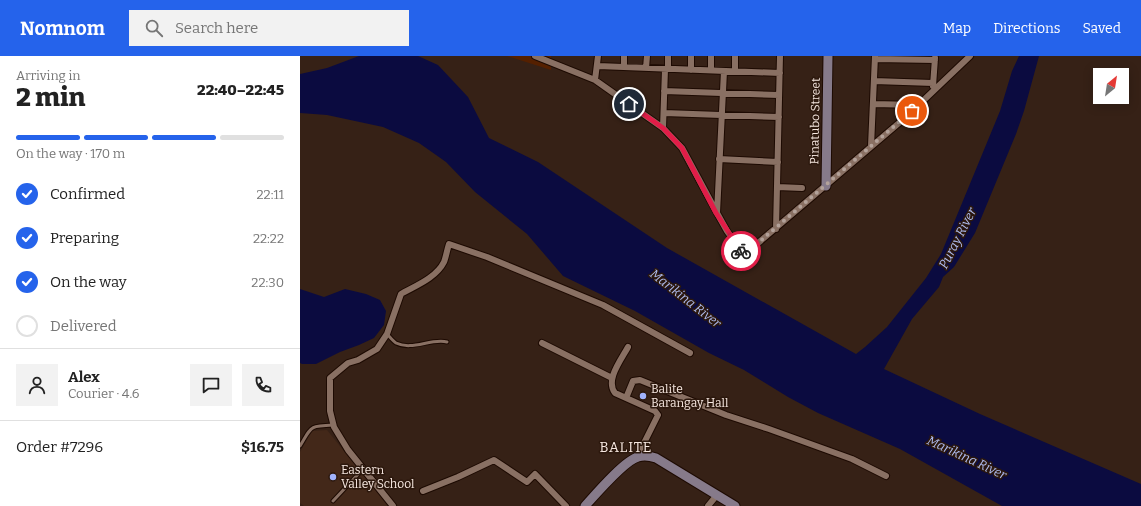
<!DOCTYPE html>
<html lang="en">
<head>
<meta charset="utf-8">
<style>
	:root { --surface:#fff; --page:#f2f2f2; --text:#222; --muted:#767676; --line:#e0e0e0; --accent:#2563eb }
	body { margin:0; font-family:Bitter,serif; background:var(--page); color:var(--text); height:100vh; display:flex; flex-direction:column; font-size:15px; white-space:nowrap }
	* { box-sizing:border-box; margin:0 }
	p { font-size:13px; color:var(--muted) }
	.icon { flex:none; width:22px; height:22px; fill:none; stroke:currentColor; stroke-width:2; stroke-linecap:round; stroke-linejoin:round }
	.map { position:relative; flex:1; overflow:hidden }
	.details { display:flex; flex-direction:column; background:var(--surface); width:300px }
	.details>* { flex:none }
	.needle { width:26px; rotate:30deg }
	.fabs { position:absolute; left:793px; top:12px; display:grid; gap:8px }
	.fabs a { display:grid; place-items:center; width:36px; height:36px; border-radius:0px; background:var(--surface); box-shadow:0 2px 10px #0003; font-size:20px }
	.pin { position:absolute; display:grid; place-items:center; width:34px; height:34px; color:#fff; margin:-17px; border:2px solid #fff; border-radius:50%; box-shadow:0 1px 4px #0007 }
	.courier { position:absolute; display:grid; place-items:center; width:40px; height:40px; margin:-20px; border:3px solid #e11d48; border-radius:50%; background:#fff; color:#222; box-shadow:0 1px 5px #0007 }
	.summary em { font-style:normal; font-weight:800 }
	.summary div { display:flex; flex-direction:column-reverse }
	.summary { display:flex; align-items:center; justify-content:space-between; height:68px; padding:0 16px }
	h1 { font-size:26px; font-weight:800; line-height:30px }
	.bar { display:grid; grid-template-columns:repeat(4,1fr); gap:6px 4px; align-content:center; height:48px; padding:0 16px }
	.bar i { height:5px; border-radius:3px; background:var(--line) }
	.bar .selected { background:var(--accent) }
	.bar p { grid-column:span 4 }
	.line { display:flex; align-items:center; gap:10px; padding:0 16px; border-top:1px solid var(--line) }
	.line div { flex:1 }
	.round { display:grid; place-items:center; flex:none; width:42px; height:42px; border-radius:0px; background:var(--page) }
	ol { padding:0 16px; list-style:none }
	li { display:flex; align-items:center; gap:12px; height:44px }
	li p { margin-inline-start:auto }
	li .icon { padding:4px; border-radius:50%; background:var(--accent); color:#fff; stroke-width:4 }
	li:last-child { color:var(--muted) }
	li i { width:22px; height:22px; border:2px solid var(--line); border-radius:50% }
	header { display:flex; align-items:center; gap:24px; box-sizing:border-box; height:56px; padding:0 20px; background:var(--accent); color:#fff }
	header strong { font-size:19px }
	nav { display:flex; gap:22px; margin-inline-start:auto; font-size:14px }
	.search { width:280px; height:36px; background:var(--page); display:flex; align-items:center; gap:10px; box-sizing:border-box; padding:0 14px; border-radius:0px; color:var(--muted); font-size:15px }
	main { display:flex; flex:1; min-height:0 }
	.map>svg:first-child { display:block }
	.built { fill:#432819 }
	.green { fill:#552000 }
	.water { fill:#0b0b40 }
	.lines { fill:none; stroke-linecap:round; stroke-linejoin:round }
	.lane-casing { stroke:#1d0a02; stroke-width:5 }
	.street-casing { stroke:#1d0a02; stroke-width:8 }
	.secondary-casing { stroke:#1d0a02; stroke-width:11 }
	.lane { stroke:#897063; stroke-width:3 }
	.street { stroke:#897063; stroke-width:6 }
	.secondary { stroke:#867a8a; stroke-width:9 }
	.done { stroke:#b3a29a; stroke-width:4; stroke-dasharray:0 7.2 }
	.route { stroke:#e11d48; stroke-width:5 }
	.poi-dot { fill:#a1b3fd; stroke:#2c180d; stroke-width:1.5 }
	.labels { text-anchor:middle; stroke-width:3; stroke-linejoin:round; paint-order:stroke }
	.street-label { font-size:12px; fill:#f7e8e1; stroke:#2c180d }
	.poi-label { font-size:12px; fill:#f7e8e1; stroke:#2c180d; text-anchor:start }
	.water-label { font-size:13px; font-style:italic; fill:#aebbf0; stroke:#2c180d }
	.quarter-label { font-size:14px; letter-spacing:1px; fill:#f7e8e1; stroke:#2c180d }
</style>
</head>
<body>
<header>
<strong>Nomnom</strong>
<div class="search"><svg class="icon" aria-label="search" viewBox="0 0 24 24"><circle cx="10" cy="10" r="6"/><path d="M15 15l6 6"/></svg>Search here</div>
<nav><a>Map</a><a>Directions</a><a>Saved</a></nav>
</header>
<main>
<section class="details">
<div class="summary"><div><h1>2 min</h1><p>Arriving in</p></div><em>22:40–22:45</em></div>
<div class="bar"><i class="selected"></i><i class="selected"></i><i class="selected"></i><i></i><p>On the way · 170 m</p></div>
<ol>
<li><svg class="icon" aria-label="check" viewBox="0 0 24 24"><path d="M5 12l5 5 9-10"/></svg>Confirmed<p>22:11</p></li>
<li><svg class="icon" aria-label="check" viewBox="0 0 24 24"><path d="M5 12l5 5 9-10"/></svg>Preparing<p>22:22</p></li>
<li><svg class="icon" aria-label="check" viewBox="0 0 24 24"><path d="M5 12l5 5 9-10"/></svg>On the way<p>22:30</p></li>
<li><i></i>Delivered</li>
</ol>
<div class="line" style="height:72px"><a class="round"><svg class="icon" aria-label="person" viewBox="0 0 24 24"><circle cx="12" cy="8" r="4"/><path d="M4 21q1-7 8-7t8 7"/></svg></a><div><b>Alex</b><p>Courier · 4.6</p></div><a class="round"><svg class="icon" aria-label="chat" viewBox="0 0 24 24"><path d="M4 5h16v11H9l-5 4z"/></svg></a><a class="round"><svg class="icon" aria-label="phone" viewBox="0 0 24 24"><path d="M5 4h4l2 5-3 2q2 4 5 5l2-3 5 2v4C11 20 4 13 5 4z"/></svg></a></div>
<div class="line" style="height:52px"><div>Order #7296</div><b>$16.75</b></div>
</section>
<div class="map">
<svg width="841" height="450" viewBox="0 0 841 450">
	<rect width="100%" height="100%" fill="#362116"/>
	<path class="built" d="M27 374 88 450H4L0 447V396L12 375Z"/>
	<path class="green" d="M207 0H251V14Z"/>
	<path class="water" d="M59 0H118L138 9 168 41 189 82 238 106 367 192 556 298 565 291 587 271 626 222 641 198 700 55 712 15 719 0H739L724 55 716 78 675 177 654 211 643 221 639 231 612 263 584 313 680 358 841 428V450H702L600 393 518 357 488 341 444 314 409 297 335 255 263 220 227 178 175 136 146 106 119 87 83 71 27 59 0 57V18L27 12Z
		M0 233 24 241 45 233 66 238 80 244 86 255 84 269 74 282 59 289 40 296 16 308H2L0 307Z"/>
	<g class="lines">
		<g class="lane-casing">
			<path id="lane" d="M87 278C90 281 93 285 96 287 112 295 131 282 147 286
				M0 390C12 370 9 370 33 369
				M33 445 63 413"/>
		</g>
		<g class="street-casing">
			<path id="street" d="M235 0 295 24 363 72 382 92 417 157 427 175 444 199 606 61 670 0
				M391 0V14
				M575 3 635 4
				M298 10 480 17
				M324 11V0
				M346 12 347 0
				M368 13V0
				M411 14V0
				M435 15V0
				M295 24 298 0
				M574 25 633 27
				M633 30 635 2
				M364 35 479 39
				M573 48 618 49
				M364 57 479 61
				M363 72 365 13
				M571 90 575 0
				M419 103 478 106
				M477 131 502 132
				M417 157 424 15
				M476 173 480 0
				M242 287 312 322
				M328 291C321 304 305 324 315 337L355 355 358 359 337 401
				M326 342 333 325 340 324 426 359 469 373 552 403 586 420
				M123 435 158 421 194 404 227 426 235 418 266 450
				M93 450 48 394 34 371 30 355V322L48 307 58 304 77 293 87 278 101 238C115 230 136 222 144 206 146 201 147 194 149 188L187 201 303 249 390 297
				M408 450 417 439"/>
		</g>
		<g class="secondary-casing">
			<path id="secondary" d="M526 130 528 0
				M285 450C295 439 325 404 338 401 344 399 350 400 356 402L435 450"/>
		</g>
		<use href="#lane" class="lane"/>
		<use href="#street" class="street"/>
		<use href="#secondary" class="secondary"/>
	</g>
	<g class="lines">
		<path class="done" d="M441 195 444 199 612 55"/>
		<path class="route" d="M329 48 363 72 382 92 416 157 441 195"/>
	</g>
	<g class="poi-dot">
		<circle cx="343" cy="340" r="4"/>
		<circle cx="33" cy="421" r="4"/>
	</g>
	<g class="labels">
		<g class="street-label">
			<text transform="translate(515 65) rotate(-89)" y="4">Pinatubo Street</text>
		</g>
		<g class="poi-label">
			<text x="351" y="337">Balite<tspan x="351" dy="14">Barangay Hall</tspan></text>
			<text x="41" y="418">Eastern<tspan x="41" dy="14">Valley School</tspan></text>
		</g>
		<g class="water-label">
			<text transform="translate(657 182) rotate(-63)" y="5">Puray River</text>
			<text transform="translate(386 242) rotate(38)" y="5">Marikina River</text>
			<text transform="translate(667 401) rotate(25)" y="5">Marikina River</text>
		</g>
		<g class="quarter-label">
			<text x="326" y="396">BALITE</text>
		</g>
	</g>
</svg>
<div class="fabs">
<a><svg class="needle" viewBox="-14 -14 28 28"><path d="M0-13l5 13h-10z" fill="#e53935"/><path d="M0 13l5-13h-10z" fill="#767676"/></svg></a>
</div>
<div class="pin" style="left:612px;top:55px;background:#ea580c"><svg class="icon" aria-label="bag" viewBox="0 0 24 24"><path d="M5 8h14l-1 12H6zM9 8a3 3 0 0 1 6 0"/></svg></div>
<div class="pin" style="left:329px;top:48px;background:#1f2937"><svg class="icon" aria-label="home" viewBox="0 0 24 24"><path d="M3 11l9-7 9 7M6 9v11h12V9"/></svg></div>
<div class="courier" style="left:441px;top:195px"><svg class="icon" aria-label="bike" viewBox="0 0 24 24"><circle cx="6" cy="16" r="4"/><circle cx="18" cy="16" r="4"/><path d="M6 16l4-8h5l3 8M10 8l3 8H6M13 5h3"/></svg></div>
</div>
</main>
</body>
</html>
